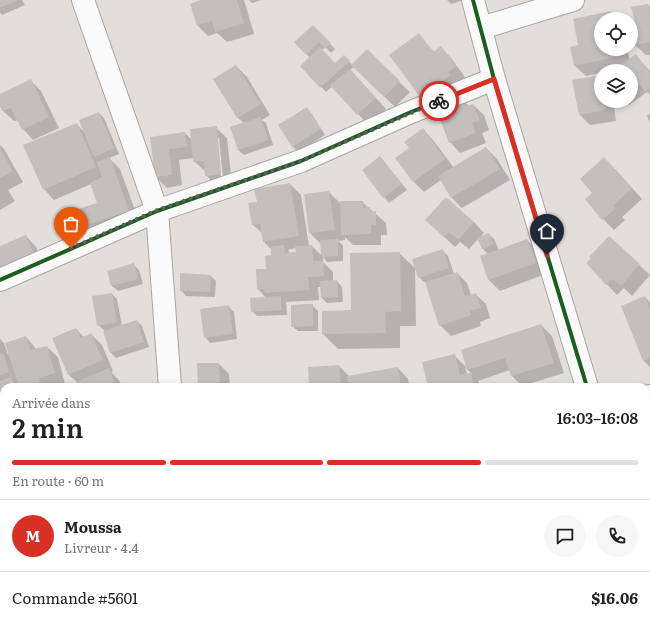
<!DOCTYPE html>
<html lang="fr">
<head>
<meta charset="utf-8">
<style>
	:root { --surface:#fff; --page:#f6f6f6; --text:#222; --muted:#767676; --line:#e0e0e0; --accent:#d93025 }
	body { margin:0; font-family:Literata,serif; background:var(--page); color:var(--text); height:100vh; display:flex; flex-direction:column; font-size:15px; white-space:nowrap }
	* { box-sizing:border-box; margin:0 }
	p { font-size:13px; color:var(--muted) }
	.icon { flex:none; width:22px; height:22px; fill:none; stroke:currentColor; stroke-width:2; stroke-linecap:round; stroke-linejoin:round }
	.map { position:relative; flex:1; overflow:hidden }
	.details { position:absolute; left:0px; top:383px; width:650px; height:248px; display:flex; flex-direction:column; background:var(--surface); border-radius:12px 12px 0 0; box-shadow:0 2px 6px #0003 }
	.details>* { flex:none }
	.tools { position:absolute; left:594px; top:12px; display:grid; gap:8px }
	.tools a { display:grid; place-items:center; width:44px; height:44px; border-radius:50%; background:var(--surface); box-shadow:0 2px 6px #0003; font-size:20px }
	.pin { position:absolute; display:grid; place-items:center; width:34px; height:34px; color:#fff; margin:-41px -17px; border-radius:50% 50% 50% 0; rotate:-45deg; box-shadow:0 0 4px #0007 }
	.pin .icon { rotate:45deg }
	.courier { position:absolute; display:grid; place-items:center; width:40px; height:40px; margin:-20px; border:3px solid #d93025; border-radius:50%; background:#fff; color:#222; box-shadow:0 1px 5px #0007 }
	.headline em { font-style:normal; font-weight:600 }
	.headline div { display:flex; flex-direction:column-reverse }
	.headline { display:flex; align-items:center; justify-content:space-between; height:68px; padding:0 12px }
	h1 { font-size:26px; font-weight:600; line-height:30px }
	.bar { display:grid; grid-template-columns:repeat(4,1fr); gap:6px 4px; align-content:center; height:48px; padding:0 12px }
	.bar i { height:5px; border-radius:3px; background:var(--line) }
	.bar .active { background:var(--accent) }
	.bar p { grid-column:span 4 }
	.line { display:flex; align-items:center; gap:10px; padding:0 12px; border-top:1px solid var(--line) }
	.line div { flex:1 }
	.round { display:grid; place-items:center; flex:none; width:42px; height:42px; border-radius:21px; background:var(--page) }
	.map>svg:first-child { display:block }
	.shadow { fill:#0003; fill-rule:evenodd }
	.building { fill:#c3bfbd }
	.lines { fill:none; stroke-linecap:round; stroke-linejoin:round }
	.minor-casing { stroke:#a8a4a2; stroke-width:24 }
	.minor { stroke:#fbfafa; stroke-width:22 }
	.cycleway-casing { stroke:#fff; stroke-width:6 }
	.cycleway { stroke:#1b5e20; stroke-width:4 }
	.done { stroke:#615d5c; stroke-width:4; stroke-dasharray:0 7.2 }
	.route { stroke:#d93025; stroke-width:5 }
</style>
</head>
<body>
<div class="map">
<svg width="650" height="631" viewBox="0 0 650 631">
	<rect width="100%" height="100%" fill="#e2dedc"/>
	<path class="shadow" d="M0 0H22L25 5 2 15 0 13Z
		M203 0H244L254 34 227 42 217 33 208 36 197 25 191 4Z
		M249 0H262L252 3Z
		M447 0H464L451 4Z
		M648 5 650 7V55H646L635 45 631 23 636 22Z
		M611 12 618 19H601V49H627L630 60 635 55 650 71V95L647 92 629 105 625 101H631V71H614L616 70 601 71V73L586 76 575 66 571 48 580 46 574 20Z
		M313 26 335 49 331 53 325 47 322 50 335 64 344 56 352 65 399 82 410 92 395 107 354 67 350 70 386 109 368 125 333 86 326 92 302 66 310 58 296 42Z
		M419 35 434 52 441 47 451 58 465 77 431 107 421 96Z
		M236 66 247 77 270 115 262 120 266 123 273 145 244 155 238 150 244 123 238 118 214 79Z
		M599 76 601 78V101H613L616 121 590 125 580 115Z
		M31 81 41 91 59 128 33 140 23 129 18 120 14 121 3 111 0 104V95Z
		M462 99 469 106 473 105 484 115 489 130 482 133 486 143 460 153 450 142Z
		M306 108 312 114 325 135 298 152 293 147 280 125Z
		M99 113 104 118 119 154 109 158 120 169 139 221 82 240 72 230 66 214 98 203 91 184 54 200 44 189 77 124 85 133Z
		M650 114V123L647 115Z
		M216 128 227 138 232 184 216 186 206 175V172L194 161V158L179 160 182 185 167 188 156 177 151 138 185 133 192 140ZM217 138H219L223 178 221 179Z
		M423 129 433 140 454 168 486 148 497 159 510 180 462 208 452 198 441 180 424 192 414 182 396 158 410 148Z
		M0 145 4 149 23 182 8 190 15 201 0 210Z
		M380 157 407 190 389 203 363 170Z
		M615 169 642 199 622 217 625 220 614 230 603 219Z
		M290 184 301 195 309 246H312L322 256 321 244 310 233 329 192 341 204 362 202 386 223 387 235H381V245H353L345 237V240L338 241 343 245V261L327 262 323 257V262L333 272V282L337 281 342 287 343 302 327 303 322 298 321 287H318L319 300 286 302 287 315 257 316 252 311 266 298 258 289 268 270 272 256V250L264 242 263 234 253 225 258 203ZM296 248 297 253 291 254 288 250Z
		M426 220 474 222 484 233 479 238 489 234 494 239 499 250 527 240 538 250 546 274 500 291 489 280 481 256 488 254 483 249 478 239 469 249 460 242 455 247Z
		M26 236 36 247 44 265 0 247Z
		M609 237 650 275 632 296 624 288 617 295 587 263Z
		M443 251 448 256 454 274 457 273 467 283 471 295 475 294 486 304 490 318 480 322 481 326 451 336 440 325 426 282H424L419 277Z
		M399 253 415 268 416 326H400V348L338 349 323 334 352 311Z
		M134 265 139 270 143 284 118 291 112 286 108 272Z
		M211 276 216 281 215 297 186 296 181 290Z
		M112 294 117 299 122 326 137 321 142 326 149 347 116 358 110 352 104 330 98 325Z
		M645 297 650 302V367L644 361Z
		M312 305 318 311V331H298L292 326Z
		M228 306 234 312 237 339 210 343 205 337Z
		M541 325 552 336 564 373 522 386 512 376 510 370 478 381 482 387H429L454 355 467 368ZM465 367 472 374 467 375Z
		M76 329 84 337 91 334 102 345 113 371 111 372 119 380 122 387H79L78 383 69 375Z
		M26 337 37 350 47 347 58 357 65 384 54 387H20L19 383 16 384 18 387H4V489L1 487 0 480V457H2L0 454V339L4 343 8 355Z
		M219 364 229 374 230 387H199Z
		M339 366 350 377 398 368 408 379 409 385 414 384 417 387H310Z
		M0 529 4 533V584L0 585Z
		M646 606 650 611V631H513L518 627H646Z
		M143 627H175L168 631H146Z
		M356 627H412L415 630 359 631Z"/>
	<path class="building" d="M0 0H19L0 8Z
		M200 0H237L244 23 215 32 212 21 197 25 190 4Z
		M648 4 650 13V42L635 45 631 30V22H635L631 7Z
		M611 11 613 19H601V49H620L621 56 574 66 570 47 578 45 573 19Z
		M313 25 331 43 325 49 319 42 306 55 294 42Z
		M419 33 433 52 441 46 456 66 448 72 450 75 420 97 389 55Z
		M320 47 335 63 344 55 350 61 320 88 300 66Z
		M367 49 400 81 384 97 351 65Z
		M636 54 650 73V88L645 92 637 81 631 86V71H613Z
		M236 65 261 104 237 118 213 79Z
		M350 69 376 98 357 115 330 85Z
		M600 75 601 101H604L606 110 579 115 572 80Z
		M31 79 49 117 22 130 11 108 2 111 0 106V94Z
		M462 98 465 107 473 104 480 120 472 123 476 133 449 143 436 109Z
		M307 107 321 129 292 147 278 125Z
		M99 112 114 148 94 157 79 120Z
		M261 117 268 140 238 150 230 127Z
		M77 123 96 167 43 190 23 145Z
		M217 126 221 174 205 176 204 161 193 162 190 129Z
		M423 128 445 159 413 182 395 158 409 148 404 142Z
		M185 132 187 147 169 149 172 175 155 177 150 137Z
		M486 147 500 169 451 198 438 176Z
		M0 148 13 171 0 178Z
		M380 156 402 184 383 198 362 170Z
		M110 157 129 211 71 230 65 213 97 203 90 183 102 177 97 162Z
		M604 157 632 188 613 206 615 209 602 220 585 199 592 193 580 179Z
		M290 183 299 236 263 242 260 224 252 225 248 203 257 202 254 189Z
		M329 191 335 230 309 233 304 194Z
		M446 197 474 222 458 240 449 232 444 237 425 220Z
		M340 201H363V208L370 207V212L376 211V225H371V234L341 235Z
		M489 233 494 244 482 249 477 238Z
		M26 235 34 254 0 268V246Z
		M609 236 640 264 621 286 613 279 606 285 586 263 591 259 589 257Z
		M338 239V256L321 257 320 240Z
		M527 239 536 263 488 280 480 256Z
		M284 245 285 253 296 252 295 246 312 245 313 261H323L324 276 308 277 309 290 265 293 264 289 257 290 256 269H266L265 256 271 255V246Z
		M443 249 449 268 418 278 412 259Z
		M400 252 401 311 385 312 386 333 322 334V311L351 310 350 253Z
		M134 263 138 279 111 286 107 271Z
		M457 272 465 296 476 293 481 308 470 311 471 315 439 326 425 282Z
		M180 273 211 275 210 292 180 291Z
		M337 280 338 297 321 298 320 281Z
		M112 293 117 322 97 326 92 296Z
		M281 296 282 310 251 312 250 298Z
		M645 296 650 308V358L643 361 621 306Z
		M306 304H313V326L291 327V305Z
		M229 305 233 334 204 338 200 309Z
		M137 320 144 342 110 353 103 331Z
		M541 324 554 363 511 376 505 358 467 370 461 350Z
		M76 328 81 338 91 333 103 360 68 375 52 338Z
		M26 336 30 350 47 346 55 373 39 378 40 382 23 387H19L5 343Z
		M3 353 9 372 0 375V354Z
		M455 354 460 375 471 373 474 387H428L422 362Z
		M197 363H219L220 387H198Z
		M339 365 341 387H309L308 367Z
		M398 367 401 385 415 383V387H349L347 376Z
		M109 368 116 387H78L76 382Z
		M11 377 15 387H4V401L0 402V381Z
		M0 408H4V449H0Z
		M650 437V464L646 457V439Z
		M0 456H4V487H1Z
		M354 627H396L391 631H358Z
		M473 627H493L496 631H468Z
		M517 627H537L532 631H511Z
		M562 627H622L617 631H557Z"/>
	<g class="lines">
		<g class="minor-casing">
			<path id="minor" d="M83 0 157 211 170 387
				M473 0 494 79 587 387
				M481 28 573 0
				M0 280 157 211 301 161 411 112 494 79
				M646 397 650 396
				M646 532 650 542
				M264 627 268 631"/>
		</g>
		<use href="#minor" class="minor"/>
		<g class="cycleway-casing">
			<path id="cycleway" d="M473 0 494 79 587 387
				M0 280 157 211 301 161 411 112 494 79"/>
		</g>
		<use href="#cycleway" class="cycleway"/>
	</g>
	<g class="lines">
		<path class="done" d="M71 248 157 210 301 161 439 101"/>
		<path class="route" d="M439 101 494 79 547 255"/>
	</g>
</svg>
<div class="tools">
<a><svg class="icon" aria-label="locate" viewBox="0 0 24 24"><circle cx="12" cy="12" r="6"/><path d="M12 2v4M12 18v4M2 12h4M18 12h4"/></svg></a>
<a><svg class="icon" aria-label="layers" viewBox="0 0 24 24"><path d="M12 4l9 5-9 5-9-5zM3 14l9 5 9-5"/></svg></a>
</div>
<div class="pin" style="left:71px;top:248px;background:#ea580c"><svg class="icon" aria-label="bag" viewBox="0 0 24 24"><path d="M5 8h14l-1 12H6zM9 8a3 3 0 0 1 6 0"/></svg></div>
<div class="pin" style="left:547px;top:255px;background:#1f2937"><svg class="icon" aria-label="home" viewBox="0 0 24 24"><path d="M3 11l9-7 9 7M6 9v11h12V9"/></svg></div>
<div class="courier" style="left:439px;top:101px"><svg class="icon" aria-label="bike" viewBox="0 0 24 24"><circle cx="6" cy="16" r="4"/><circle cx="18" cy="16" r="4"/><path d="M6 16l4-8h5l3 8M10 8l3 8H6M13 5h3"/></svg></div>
<section class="details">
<div class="headline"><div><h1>2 min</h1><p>Arrivée dans</p></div><em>16:03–16:08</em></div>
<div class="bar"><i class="active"></i><i class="active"></i><i class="active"></i><i></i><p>En route · 60 m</p></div>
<div class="line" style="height:72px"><b class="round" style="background:var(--accent);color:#fff">M</b><div><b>Moussa</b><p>Livreur · 4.4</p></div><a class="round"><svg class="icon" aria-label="chat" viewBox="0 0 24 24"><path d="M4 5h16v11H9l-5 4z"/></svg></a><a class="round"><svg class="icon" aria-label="phone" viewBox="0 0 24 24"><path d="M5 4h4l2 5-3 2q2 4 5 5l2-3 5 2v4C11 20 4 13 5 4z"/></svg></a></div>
<div class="line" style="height:52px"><div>Commande #5601</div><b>$16.06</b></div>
</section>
</div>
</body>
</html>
